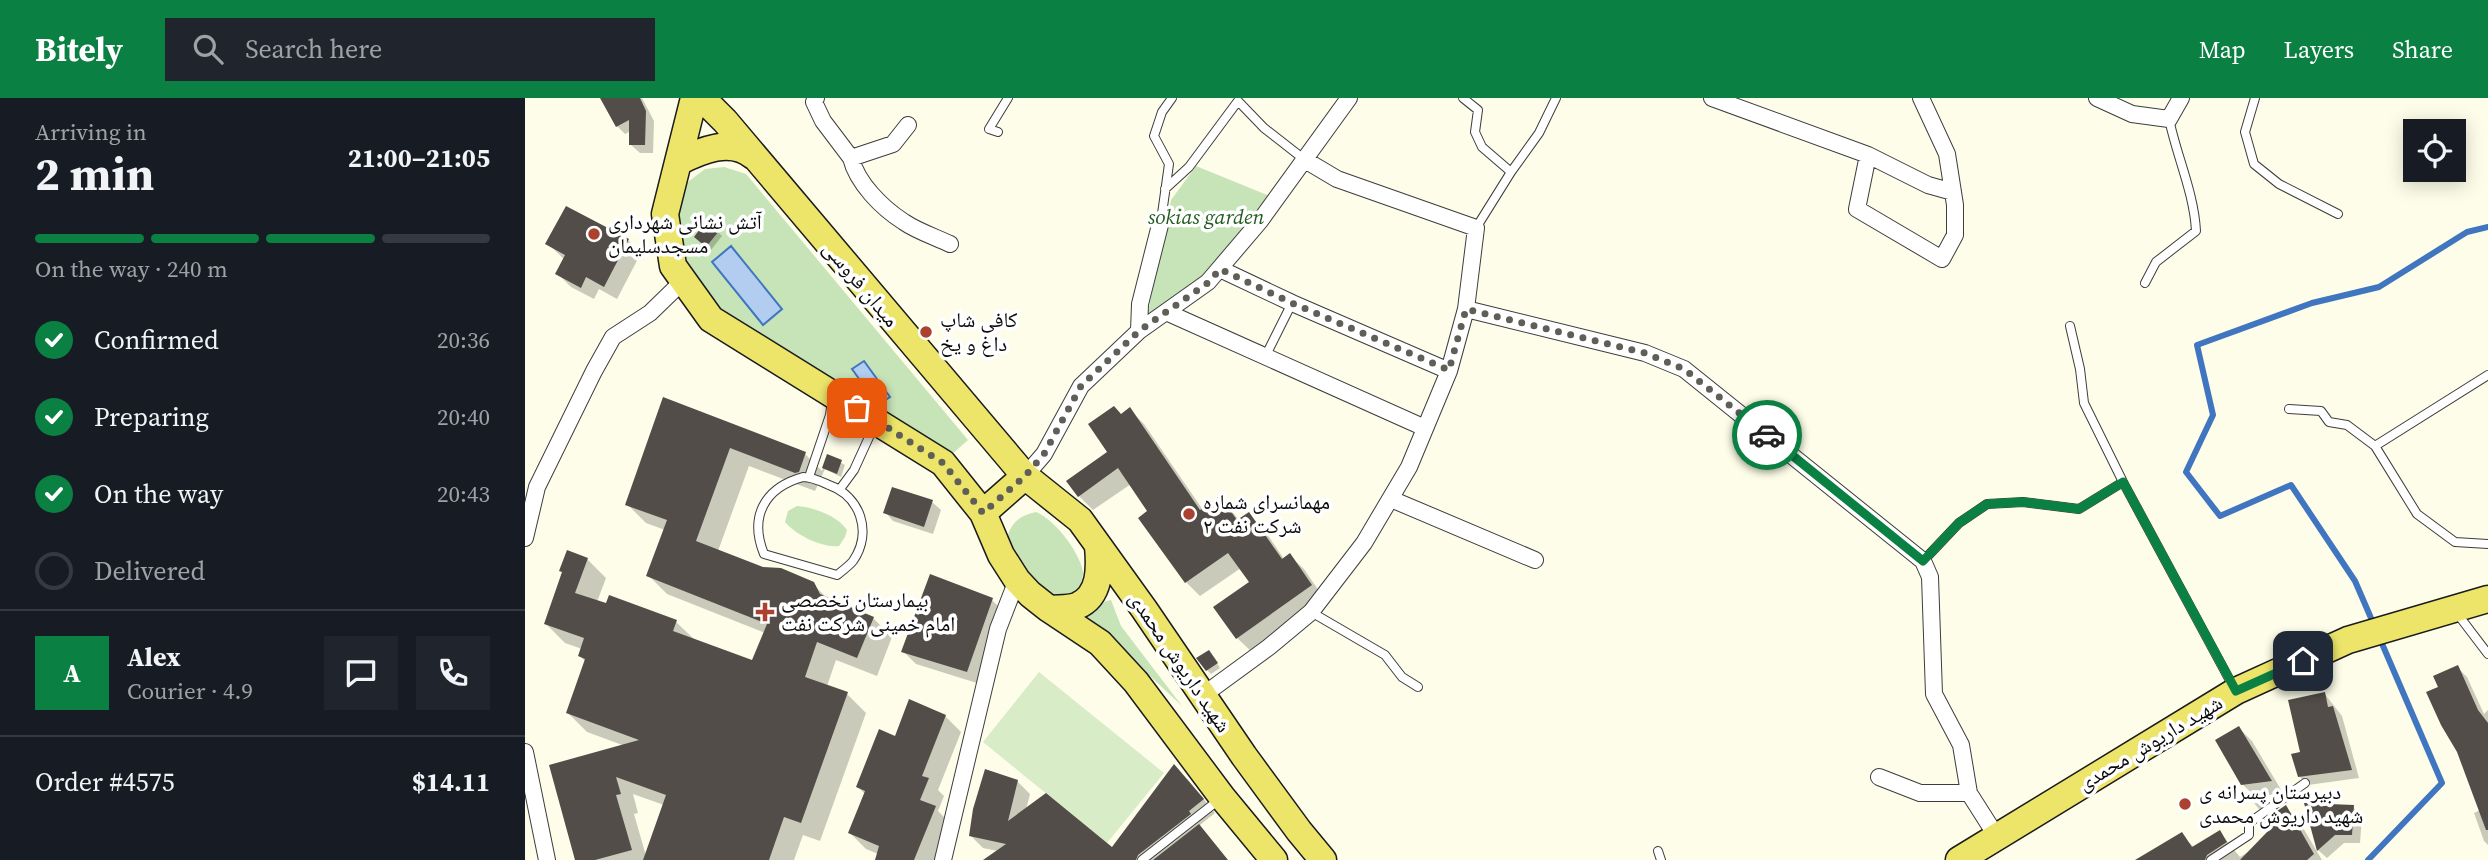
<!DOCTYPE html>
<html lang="en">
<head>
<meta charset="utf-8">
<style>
	:root { --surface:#171b24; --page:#20242c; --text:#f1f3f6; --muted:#9ea1a6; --line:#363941; --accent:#0b8043 }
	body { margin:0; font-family:"Source Serif 4","Noto Naskh Arabic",serif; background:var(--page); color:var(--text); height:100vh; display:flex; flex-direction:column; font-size:26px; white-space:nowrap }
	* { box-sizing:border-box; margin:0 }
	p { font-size:23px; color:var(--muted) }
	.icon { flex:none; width:38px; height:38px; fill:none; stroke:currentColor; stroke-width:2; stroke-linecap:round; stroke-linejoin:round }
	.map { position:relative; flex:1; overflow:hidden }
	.details { display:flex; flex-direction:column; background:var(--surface); width:525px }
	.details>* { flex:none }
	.controls { position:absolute; left:1878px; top:21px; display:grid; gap:14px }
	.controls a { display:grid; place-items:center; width:63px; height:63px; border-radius:0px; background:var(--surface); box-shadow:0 4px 18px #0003; font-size:35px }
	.pin { position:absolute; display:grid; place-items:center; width:60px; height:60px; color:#fff; margin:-30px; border-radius:14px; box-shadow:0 4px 10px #0006 }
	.courier { position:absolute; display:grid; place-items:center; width:70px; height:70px; margin:-35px; border:5px solid #0b8043; border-radius:50%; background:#fff; color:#222; box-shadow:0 2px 9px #0007 }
	.overview em { font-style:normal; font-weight:700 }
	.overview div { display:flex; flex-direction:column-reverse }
	.overview { display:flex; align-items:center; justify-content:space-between; height:119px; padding:0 35px }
	h1 { font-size:46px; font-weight:700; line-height:52px }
	.bar { display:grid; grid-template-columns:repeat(4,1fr); gap:10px 7px; align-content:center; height:84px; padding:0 35px }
	.bar i { height:9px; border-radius:5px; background:var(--line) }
	.bar .current { background:var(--accent) }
	.bar p { grid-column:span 4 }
	.line { display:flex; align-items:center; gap:18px; padding:0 35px; border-top:2px solid var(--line) }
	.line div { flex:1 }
	.round { display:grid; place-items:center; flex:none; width:74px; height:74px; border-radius:0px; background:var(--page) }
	ol { padding:0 35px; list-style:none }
	li { display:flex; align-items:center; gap:21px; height:77px }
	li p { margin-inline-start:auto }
	li .icon { padding:7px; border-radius:50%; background:var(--accent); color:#fff; stroke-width:4 }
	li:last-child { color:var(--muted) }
	li i { width:38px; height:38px; border:4px solid var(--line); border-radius:50% }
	header { display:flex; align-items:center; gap:42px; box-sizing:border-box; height:98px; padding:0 35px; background:var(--accent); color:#fff }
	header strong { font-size:33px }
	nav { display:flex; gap:38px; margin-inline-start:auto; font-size:24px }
	.search { width:490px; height:63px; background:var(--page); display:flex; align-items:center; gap:18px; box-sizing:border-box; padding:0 24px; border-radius:0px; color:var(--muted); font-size:26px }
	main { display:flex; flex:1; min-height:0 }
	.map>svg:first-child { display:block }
	.green { fill:#c6e4b7 }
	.pitch { fill:#d9ecc8 }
	.water { fill:#b3cdf0; stroke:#4075c0; stroke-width:2 }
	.shadow { fill:#0003; fill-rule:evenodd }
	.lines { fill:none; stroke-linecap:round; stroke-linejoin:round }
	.stream { stroke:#4075c0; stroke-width:6 }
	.building { fill:#524d48 }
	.lane-casing { stroke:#3d3d3d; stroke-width:10 }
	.street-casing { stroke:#3d3d3d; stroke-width:18 }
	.primary-casing { stroke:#1b1b1b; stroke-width:29 }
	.lane { stroke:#fff; stroke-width:8 }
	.street { stroke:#fff; stroke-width:16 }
	.primary { stroke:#ece56a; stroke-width:26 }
	.done { stroke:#5f5f58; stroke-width:7; stroke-dasharray:0 12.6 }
	.route { stroke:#0b8043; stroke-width:9 }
	.poi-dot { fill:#ad4130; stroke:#fff; stroke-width:2.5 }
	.labels { text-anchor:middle; stroke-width:7; stroke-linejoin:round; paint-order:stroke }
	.park-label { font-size:21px; font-style:italic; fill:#235b21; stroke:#fff }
	.poi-label { font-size:21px; fill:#0a0a0a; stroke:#fff; text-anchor:start }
	.street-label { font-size:21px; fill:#0a0a0a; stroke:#fff }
</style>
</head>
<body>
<header>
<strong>Bitely</strong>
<div class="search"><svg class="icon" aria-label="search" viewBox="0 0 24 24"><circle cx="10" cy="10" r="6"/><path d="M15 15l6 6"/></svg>Search here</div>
<nav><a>Map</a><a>Layers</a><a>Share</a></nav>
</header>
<main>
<section class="details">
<div class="overview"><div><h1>2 min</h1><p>Arriving in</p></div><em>21:00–21:05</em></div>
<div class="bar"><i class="current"></i><i class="current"></i><i class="current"></i><i></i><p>On the way · 240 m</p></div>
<ol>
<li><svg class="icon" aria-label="check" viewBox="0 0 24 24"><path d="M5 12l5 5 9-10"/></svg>Confirmed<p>20:36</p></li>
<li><svg class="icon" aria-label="check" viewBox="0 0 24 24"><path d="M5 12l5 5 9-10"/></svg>Preparing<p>20:40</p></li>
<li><svg class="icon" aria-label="check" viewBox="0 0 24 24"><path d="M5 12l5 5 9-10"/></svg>On the way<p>20:43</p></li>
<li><i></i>Delivered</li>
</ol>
<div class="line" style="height:126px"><b class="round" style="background:var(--accent);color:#fff">A</b><div><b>Alex</b><p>Courier · 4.9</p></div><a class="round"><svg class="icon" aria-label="chat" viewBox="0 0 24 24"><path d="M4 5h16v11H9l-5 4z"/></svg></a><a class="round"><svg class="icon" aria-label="phone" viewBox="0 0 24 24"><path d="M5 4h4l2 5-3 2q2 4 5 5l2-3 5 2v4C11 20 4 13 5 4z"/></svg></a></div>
<div class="line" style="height:91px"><div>Order #4575</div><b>$14.11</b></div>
</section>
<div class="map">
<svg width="1963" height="762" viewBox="0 0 1963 762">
	<rect width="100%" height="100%" fill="#fdfde9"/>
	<path class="green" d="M671 68 747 99 680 178 622 219 646 102Z
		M199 69 221 76 443 342 426 357 197 212 160 162 150 119 163 84 180 71Z
		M272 408C288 409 313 418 322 432L320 439 314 448C297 450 271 437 260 424L263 413Z
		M511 414C529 421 555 454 558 474 558 480 556 485 554 490L544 498 535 502 514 492 482 442C484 426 495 417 511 414Z
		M586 502 596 528 657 608 606 560 558 524C563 513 573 505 586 502Z"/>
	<path class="pitch" d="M514 574 639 675 582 745 458 644Z"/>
	<path class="water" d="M206 148 257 211 238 227 187 164Z
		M339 263 365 299 353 307 327 271Z"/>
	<path class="shadow" d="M77 0H117L129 23 128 55H115L106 47V33L100 36 92 28Z
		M193 134 197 138 186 152 175 143Z
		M103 142 116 155 92 201 74 191 69 201 46 189 33 176 40 162 23 146Z
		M139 301 280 356 297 373 303 358 320 367 316 379 300 371 290 393 224 368 193 453 238 471 288 486 303 501 348 520 367 539 352 578 311 562 302 588 322 596 341 615 295 743 278 737 269 762H52L100 648 62 634 43 615 61 564 55 558 57 551 40 545 21 526 62 461 81 480 72 504 151 524 170 542 228 564 240 535 142 496 123 477 140 432 121 425 102 406ZM108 696 139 707 121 758 109 716 113 715Z
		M605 312 619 326 678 412 695 400 715 423 723 416 738 430 759 461 764 457 779 471 800 502 727 554 712 540 726 485 716 470 675 498 661 484 625 414 606 386 568 412 554 398 585 355 597 317Z
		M407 404 416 412 408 436 368 423 360 414Z
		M406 478 467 502 480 515 455 586 391 566 378 553Z
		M687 558 695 570 686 576 682 572Z
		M1932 569 1942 579 1959 616 1963 612V747L1959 743 1949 715 1955 712 1915 590Z
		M1799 595 1817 618 1834 680 1783 687 1774 678 1777 656Z
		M420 618 436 634 413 692 419 698 413 713 426 726 411 762H352L353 756 341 751 325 735 340 696 333 689 371 640Z
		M1714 630 1727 643 1758 695 1731 699 1717 686Z
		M662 681 690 715 675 727 676 730 703 762H461L473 753 458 750 446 738 492 683 505 696 501 712 588 751Z
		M1729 705 1741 706 1751 716 1760 709 1774 723 1797 762H1614L1656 737 1670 750 1695 735 1715 759 1728 751 1745 734 1743 722Z
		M1782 707 1828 709 1837 718 1835 745H1819L1802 760 1793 752Z"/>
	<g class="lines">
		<path class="stream" d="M1849 527 1830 483 1766 387 1695 418 1661 374 1688 317 1672 247 1787 205 1854 189 1942 134 1963 129
			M1843 762 1917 685 1855 541"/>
	</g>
	<path class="building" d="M75 0H115L121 13 120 47H104V22L91 29Z
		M41 108 104 141 79 189 61 179 56 190 30 176 40 157 20 146Z
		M181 123 194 133 181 149 169 139Z
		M138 299 281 354 274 374 270 375 205 350 171 443 238 469 256 470 289 484 295 496 349 519 332 560 292 544 280 579 323 594 276 725 259 719 244 762H118L141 697 91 679 96 696 91 697 107 752 70 762H50L24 667 114 642 41 615 60 561 53 558 59 540 19 526 37 474 34 473 42 452 63 460 50 495 81 505 84 497 152 522 148 533 227 562 242 526 121 478 142 422 100 407Z
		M589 308 596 316 605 309 675 412 695 398 712 422 724 414 757 461 765 455 787 487 711 541 688 509 724 484 703 455 660 485 613 420 622 413 593 370 553 399 541 383 582 354 563 326Z
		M302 356 317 362 312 376 297 370Z
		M367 389 408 402 399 429 358 415Z
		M405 476 468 500 442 574 376 554Z
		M684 552 693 565 681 573 671 560Z
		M1933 567 1953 612 1963 625V732H1961L1932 654 1916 627 1901 594 1913 589 1908 578Z
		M1800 594 1803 609 1808 608 1827 672 1773 679 1766 656 1775 654 1763 602Z
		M384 601 421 617 397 678 404 680 395 702 411 708 389 762H350L354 748 323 735 340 693 331 689 354 631 370 638Z
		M1714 628 1747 683 1716 687 1690 642Z
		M649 666 679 701 664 713 666 716 613 757 611 762H458L481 746 444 738 448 711 460 671 493 682 483 723 521 695 587 749Z
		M1779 705 1829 707 1827 737H1810L1792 753Z
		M1761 707 1789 756 1782 762H1715L1743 733 1737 723Z
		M674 726 703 762H628Z
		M1695 732 1702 744 1682 757 1680 762H1610L1657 734 1667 749Z"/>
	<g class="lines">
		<g class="lane-casing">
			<path id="lane" d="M938 0 953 12 950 34 957 49 986 74 951 130
				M1730 0 1720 34 1729 66 1754 86 1813 116
				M473 34 464 31 483 0
				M986 74 1014 35 1031 0
				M640 91 664 69 713 3 739 30 780 62
				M636 123 644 66 629 38 637 14 647 0
				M1620 185 1631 164 1671 133C1669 95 1652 59 1644 21
				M1545 228 1555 271 1559 305 1598 384 1709 590
				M740 259 767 205
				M1963 277 1850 348 1892 416 1930 444 1963 446
				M1764 311 1796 313 1804 324 1822 327 1850 348
				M278 379C287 379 295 383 304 387 335 398 348 434 328 463 324 468 317 473 312 477L239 456C224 419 239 390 278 379Z
				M284 379 305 317 307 303
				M315 391 329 372 350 326
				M1398 463 1434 425 1462 406 1498 404 1554 411 1598 384
				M786 514 860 557 877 579 893 589
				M1931 514 1963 556
				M1133 753 1136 762
				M617 762 695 701
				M1686 762 1724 737V725L1780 685"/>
		</g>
		<g class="street-casing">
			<path id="street" d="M291 0 289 4 298 23 326 60
				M1187 0 1343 57
				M1396 0 1422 56 1430 107V137L1417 161 1332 111 1343 57 1403 87 1428 94
				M1572 0 1607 16 1644 21 1656 0
				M383 27 368 46 326 60C332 85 357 110 379 124 392 133 410 139 425 146
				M780 62 812 81 951 130 941 211 1120 255 1159 271 1398 463 1405 479 1409 596 1436 647 1444 695 1472 739
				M695 171 767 205 924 273
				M641 214 900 330
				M614 233 615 206 636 123
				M500 378 519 356 556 288 614 233 683 184 735 123 824 0
				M866 401 1010 462
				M0 440 12 389 69 273 88 239 125 215 158 183
				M677 598 744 549 786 514 839 445 884 369 924 273 941 211
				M0 654 22 762
				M1354 679 1395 695H1444
				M418 762 473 531 492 482"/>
		</g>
		<g class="primary-casing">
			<path id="primary" d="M169 0 140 116 148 168 186 221 418 365 458 415 476 457 492 482 505 496 524 511 575 545 611 584 697 699 749 762
				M177 0 200 23 500 378 555 422 619 511 719 658 774 733 798 762
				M153 64C175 53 206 39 228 58
				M458 415 500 378
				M524 511C533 510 544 511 552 508 576 498 575 469 573 448
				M1434 762 1711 593 1823 542 1963 501"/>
		</g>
		<use href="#lane" class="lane"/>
		<use href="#street" class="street"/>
		<use href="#primary" class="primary"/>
	</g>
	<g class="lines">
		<path class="done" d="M332 310 418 365 458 415 500 378 519 356 556 288 614 233 684 184 695 171 767 205 924 272 941 211 1120 255 1159 271 1242 337"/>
		<path class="route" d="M1242 337 1398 463 1434 425 1462 406 1498 404 1554 411 1598 384 1711 593 1778 563"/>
	</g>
	<g class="poi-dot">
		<circle cx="69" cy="136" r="7"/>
		<circle cx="401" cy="234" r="7"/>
		<circle cx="664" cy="416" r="7"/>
		<path d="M236.5 503.5h7v7h7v7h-7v7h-7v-7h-7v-7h7z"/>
		<circle cx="1660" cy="706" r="7"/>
	</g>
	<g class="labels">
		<g class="park-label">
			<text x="681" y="126">sokias garden</text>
		</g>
		<g class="poi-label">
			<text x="83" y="131">آتش نشانی شهرداری<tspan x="83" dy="24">مسجدسلیمان</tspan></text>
			<text x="415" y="229">کافی شاپ<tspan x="415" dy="24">داغ و یخ</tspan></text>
			<text x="678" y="411">مهمانسرای شماره<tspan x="678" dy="24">۲ شرکت نفت</tspan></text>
			<text x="256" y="509">بیمارستان تخصصی<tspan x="256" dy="24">امام خمینی شرکت نفت</tspan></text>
			<text x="1674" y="701">دبیرستان پسرانه ی<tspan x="1674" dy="24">شهید داریوش محمدی</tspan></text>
		</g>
		<g class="street-label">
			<text transform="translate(336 186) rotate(50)" y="7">میدان فروسی</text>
			<text transform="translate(655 564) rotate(56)" y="7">شهید داریوش محمدی</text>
			<text transform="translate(1625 645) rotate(-31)" y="7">شهید داریوش محمدی</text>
		</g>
	</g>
</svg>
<div class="controls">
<a><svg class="icon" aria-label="locate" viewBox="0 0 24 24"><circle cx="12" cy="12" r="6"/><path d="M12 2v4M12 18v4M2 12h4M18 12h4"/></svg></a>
</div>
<div class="pin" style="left:332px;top:310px;background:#ea580c"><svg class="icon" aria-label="bag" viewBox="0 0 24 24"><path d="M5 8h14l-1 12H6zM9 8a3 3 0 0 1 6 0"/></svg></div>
<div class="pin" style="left:1778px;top:563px;background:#1f2937"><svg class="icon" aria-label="home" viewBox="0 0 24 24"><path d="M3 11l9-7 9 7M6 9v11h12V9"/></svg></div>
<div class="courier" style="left:1242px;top:337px"><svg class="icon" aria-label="car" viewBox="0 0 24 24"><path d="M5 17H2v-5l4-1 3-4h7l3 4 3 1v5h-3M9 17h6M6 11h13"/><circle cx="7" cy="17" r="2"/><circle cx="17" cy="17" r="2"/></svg></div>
</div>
</main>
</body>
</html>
